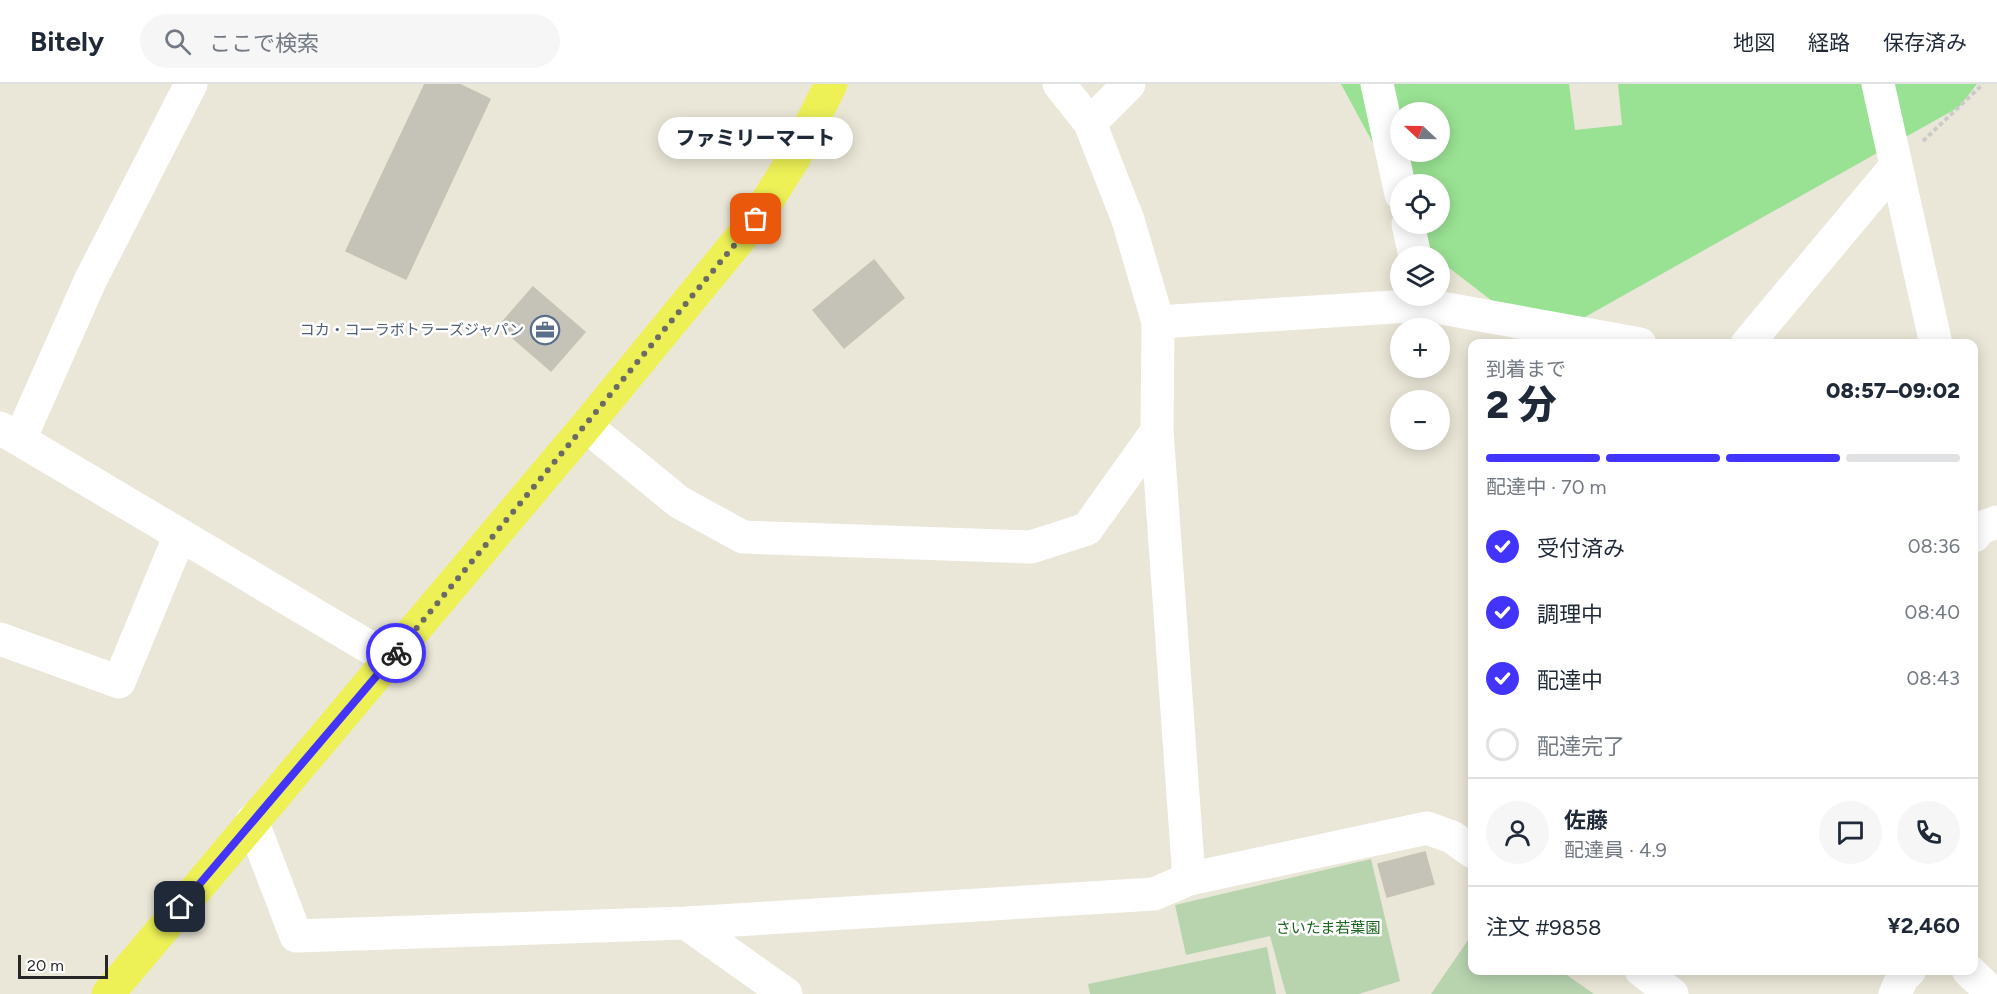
<!DOCTYPE html>
<html lang="ja">
<head>
<meta charset="utf-8">
<style>
	:root { --surface:#fff; --page:#f6f6f7; --text:#1f2937; --muted:#747a83; --line:#e0e1e3; --accent:#4234fb }
	body { margin:0; font-family:Figtree,"Noto Sans JP",sans-serif; background:var(--page); color:var(--text); height:100vh; display:flex; flex-direction:column; font-size:22px; white-space:nowrap }
	* { box-sizing:border-box; margin:0 }
	p { font-size:20px; color:var(--muted) }
	.icon { flex:none; width:33px; height:33px; fill:none; stroke:currentColor; stroke-width:2; stroke-linecap:round; stroke-linejoin:round }
	.map { position:relative; flex:1; overflow:hidden }
	.panel { position:absolute; left:1468px; top:255px; width:510px; height:636px; display:flex; flex-direction:column; background:var(--surface); border-radius:12px; box-shadow:0 3px 15px #0003 }
	.panel>* { flex:none }
	.needle { width:39px; rotate:292deg }
	.controls { position:absolute; left:1390px; top:18px; display:grid; gap:12px }
	.controls a { display:grid; place-items:center; width:60px; height:60px; border-radius:50%; background:var(--surface); box-shadow:0 3px 15px #0003; font-size:30px }
	.scale { position:absolute; left:18px; bottom:15px; width:90px; box-sizing:border-box; padding-left:6px; border:3px solid #272727; border-top:0; font-size:16px; line-height:21px; white-space:nowrap; color:#272727; -webkit-text-stroke:4px #fff; paint-order:stroke }
	.pin { position:absolute; display:grid; place-items:center; width:51px; height:51px; color:#fff; margin:-26px; border-radius:12px; box-shadow:0 3px 9px #0006 }
	.courier { position:absolute; display:grid; place-items:center; width:60px; height:60px; margin:-30px; border:4px solid #4234fb; border-radius:50%; background:#fff; color:#222; box-shadow:0 2px 8px #0007 }
	.bubble { position:absolute; height:42px; border-radius:21px; background:var(--surface); box-shadow:0 3px 15px #0003; font-size:20px; font-weight:800; line-height:42px; text-align:center }
	.summary em { font-style:normal; font-weight:800 }
	.summary div { display:flex; flex-direction:column-reverse }
	.summary { display:flex; align-items:center; justify-content:space-between; height:102px; padding:0 18px }
	h1 { font-size:39px; font-weight:800; line-height:45px }
	.bar { display:grid; grid-template-columns:repeat(4,1fr); gap:9px 6px; align-content:center; height:72px; padding:0 18px }
	.bar i { height:8px; border-radius:4px; background:var(--line) }
	.bar .selected { background:var(--accent) }
	.bar p { grid-column:span 4 }
	.line { display:flex; align-items:center; gap:15px; padding:0 18px; border-top:2px solid var(--line) }
	.line div { flex:1 }
	.round { display:grid; place-items:center; flex:none; width:63px; height:63px; border-radius:32px; background:var(--page) }
	ol { padding:0 18px; list-style:none }
	li { display:flex; align-items:center; gap:18px; height:66px }
	li p { margin-inline-start:auto }
	li .icon { padding:6px; border-radius:50%; background:var(--accent); color:#fff; stroke-width:4 }
	li:last-child { color:var(--muted) }
	li i { width:33px; height:33px; border:3px solid var(--line); border-radius:50% }
	header { display:flex; align-items:center; gap:36px; box-sizing:border-box; height:84px; padding:0 30px; background:var(--surface); border-bottom:2px solid var(--line) }
	header strong { font-size:28px }
	nav { display:flex; gap:33px; margin-inline-start:auto; font-size:21px }
	.search { width:420px; height:54px; background:var(--page); display:flex; align-items:center; gap:15px; box-sizing:border-box; padding:0 21px; border-radius:33px; color:var(--muted); font-size:22px }
	.map>svg:first-child { display:block }
	.green { fill:#99e293; fill-rule:evenodd }
	.cemetery { fill:#b7d4af }
	.building { fill:#c5c3b8; stroke:#c5c3b2; stroke-width:1.5 }
	.lines { fill:none; stroke-linecap:round; stroke-linejoin:round }
	.path { stroke:#cbcbcb; stroke-width:4; stroke-dasharray:4.5 3; stroke-linecap:butt }
	.minor { stroke:#fff; stroke-width:33 }
	.major { stroke:#edf156; stroke-width:33 }
	.done { stroke:#6b6a65; stroke-width:6; stroke-dasharray:0 10.8 }
	.route { stroke:#4234fb; stroke-width:8 }
	.labels { text-anchor:middle; stroke-width:5; stroke-linejoin:round; paint-order:stroke }
	.service-label { font-size:15px; fill:#4e5e75; stroke:#fff; text-anchor:end }
	.park-label { font-size:15px; fill:#18631c; stroke:#fff }
</style>
</head>
<body>
<header>
<strong>Bitely</strong>
<div class="search"><svg class="icon" aria-label="search" viewBox="0 0 24 24"><circle cx="10" cy="10" r="6"/><path d="M15 15l6 6"/></svg>ここで検索</div>
<nav><a>地図</a><a>経路</a><a>保存済み</a></nav>
</header>
<div class="map">
<svg width="1997" height="910" viewBox="0 0 1997 910">
	<rect width="100%" height="100%" fill="#eae7d8"/>
	<path class="green" d="M1341 0H1569L1575 46 1622 41 1618 0H1977L1959 23 1553 251 1500 223 1440 177V172H1434L1416 140H1440V100H1401V111ZM1401 28H1440V68H1401Z"/>
	<path class="cemetery" d="M1371 775 1400 897 1359 910H1286L1270 852 1186 871 1175 821Z
		M1473 849V886L1561 887 1594 910H1431Z
		M1267 863 1276 910H1090L1088 900Z"/>
	<path class="building" d="M425 0H459L490 15 406 195 346 167Z
		M874 176 904 214 844 264 813 226Z
		M533 203 585 248 551 287 499 242Z
		M1425 768 1434 800 1387 813 1378 780Z"/>
	<g class="lines">
		<path class="path" d="M1923 57 1983 0"/>
		<path class="minor" d="M1059 0 1090 39 1128 136 1158 238 1157 347 1189 795
			M1377 0 1401 110
			M1878 0 1936 260
			M1090 39 1129 0
			M1408 140 1415 172
			M1158 238 1425 221 1640 260
			M1747 260 1895 83
			M586 342 679 418 743 453 1031 463 1087 445 1157 347
			M0 344 391 576
			M20 355 90 197 191 0
			M1974 452 1980 444 1997 438
			M0 555 119 598 180 451
			M252 737 296 852 686 839 1154 810 1189 795 1427 744 1452 753 1473 768
			M686 839 786 910
			M1641 886 1672 910
			M1968 886 1993 910
			M1895 910 1902 894 1910 886"/>
		<path class="major" d="M108 910 586 342 756 135 794 74 831 0"/>
	</g>
	<g class="lines">
		<path class="done" d="M396 569 756 135"/>
		<path class="route" d="M180 823 396 569"/>
	</g>
	<defs>
		<g id="office-ring" transform="scale(1.5)"><circle r="9.5" fill="#fff" stroke="#5c6f8a" stroke-width="1.5"/><path d="M-6-3h4V-5.5h4V-3h4V5H-6ZM-1-4.5V-3h2v-1.5ZM-6 0V1H6V0Z" fill="#5c6f8a"/></g>
	</defs>
	<g fill-rule="evenodd">
		<use href="#office-ring" x="545" y="246"/>
	</g>
	<g class="labels">
		<g class="service-label">
			<text x="524" y="251">コカ・コーラボトラーズジャパン</text>
		</g>
		<g class="park-label">
			<text x="1328" y="849">さいたま若葉園</text>
		</g>
	</g>
</svg>
<div class="controls">
<a><svg class="needle" viewBox="-14 -14 28 28"><path d="M0-13l5 13h-10z" fill="#e53935"/><path d="M0 13l5-13h-10z" fill="#747a83"/></svg></a>
<a><svg class="icon" aria-label="locate" viewBox="0 0 24 24"><circle cx="12" cy="12" r="6"/><path d="M12 2v4M12 18v4M2 12h4M18 12h4"/></svg></a>
<a><svg class="icon" aria-label="layers" viewBox="0 0 24 24"><path d="M12 4l9 5-9 5-9-5zM3 14l9 5 9-5"/></svg></a>
<a>+</a>
<a>−</a>
</div>
<div class="scale">20 m</div>
<div class="pin" style="left:756px;top:135px;background:#ea580c"><svg class="icon" aria-label="bag" viewBox="0 0 24 24"><path d="M5 8h14l-1 12H6zM9 8a3 3 0 0 1 6 0"/></svg></div>
<div class="pin" style="left:180px;top:823px;background:#1f2937"><svg class="icon" aria-label="home" viewBox="0 0 24 24"><path d="M3 11l9-7 9 7M6 9v11h12V9"/></svg></div>
<div class="courier" style="left:396px;top:569px"><svg class="icon" aria-label="bike" viewBox="0 0 24 24"><circle cx="6" cy="16" r="4"/><circle cx="18" cy="16" r="4"/><path d="M6 16l4-8h5l3 8M10 8l3 8H6M13 5h3"/></svg></div>
<div class="bubble" style="left:658px;top:33px;width:195px">ファミリーマート</div>
<section class="panel">
<div class="summary"><div><h1>2 分</h1><p>到着まで</p></div><em>08:57–09:02</em></div>
<div class="bar"><i class="selected"></i><i class="selected"></i><i class="selected"></i><i></i><p>配達中 · 70 m</p></div>
<ol>
<li><svg class="icon" aria-label="check" viewBox="0 0 24 24"><path d="M5 12l5 5 9-10"/></svg>受付済み<p>08:36</p></li>
<li><svg class="icon" aria-label="check" viewBox="0 0 24 24"><path d="M5 12l5 5 9-10"/></svg>調理中<p>08:40</p></li>
<li><svg class="icon" aria-label="check" viewBox="0 0 24 24"><path d="M5 12l5 5 9-10"/></svg>配達中<p>08:43</p></li>
<li><i></i>配達完了</li>
</ol>
<div class="line" style="height:108px"><a class="round"><svg class="icon" aria-label="person" viewBox="0 0 24 24"><circle cx="12" cy="8" r="4"/><path d="M4 21q1-7 8-7t8 7"/></svg></a><div><b>佐藤</b><p>配達員 · 4.9</p></div><a class="round"><svg class="icon" aria-label="chat" viewBox="0 0 24 24"><path d="M4 5h16v11H9l-5 4z"/></svg></a><a class="round"><svg class="icon" aria-label="phone" viewBox="0 0 24 24"><path d="M5 4h4l2 5-3 2q2 4 5 5l2-3 5 2v4C11 20 4 13 5 4z"/></svg></a></div>
<div class="line" style="height:78px"><div>注文 #9858</div><b>¥2,460</b></div>
</section>
</div>
</body>
</html>
